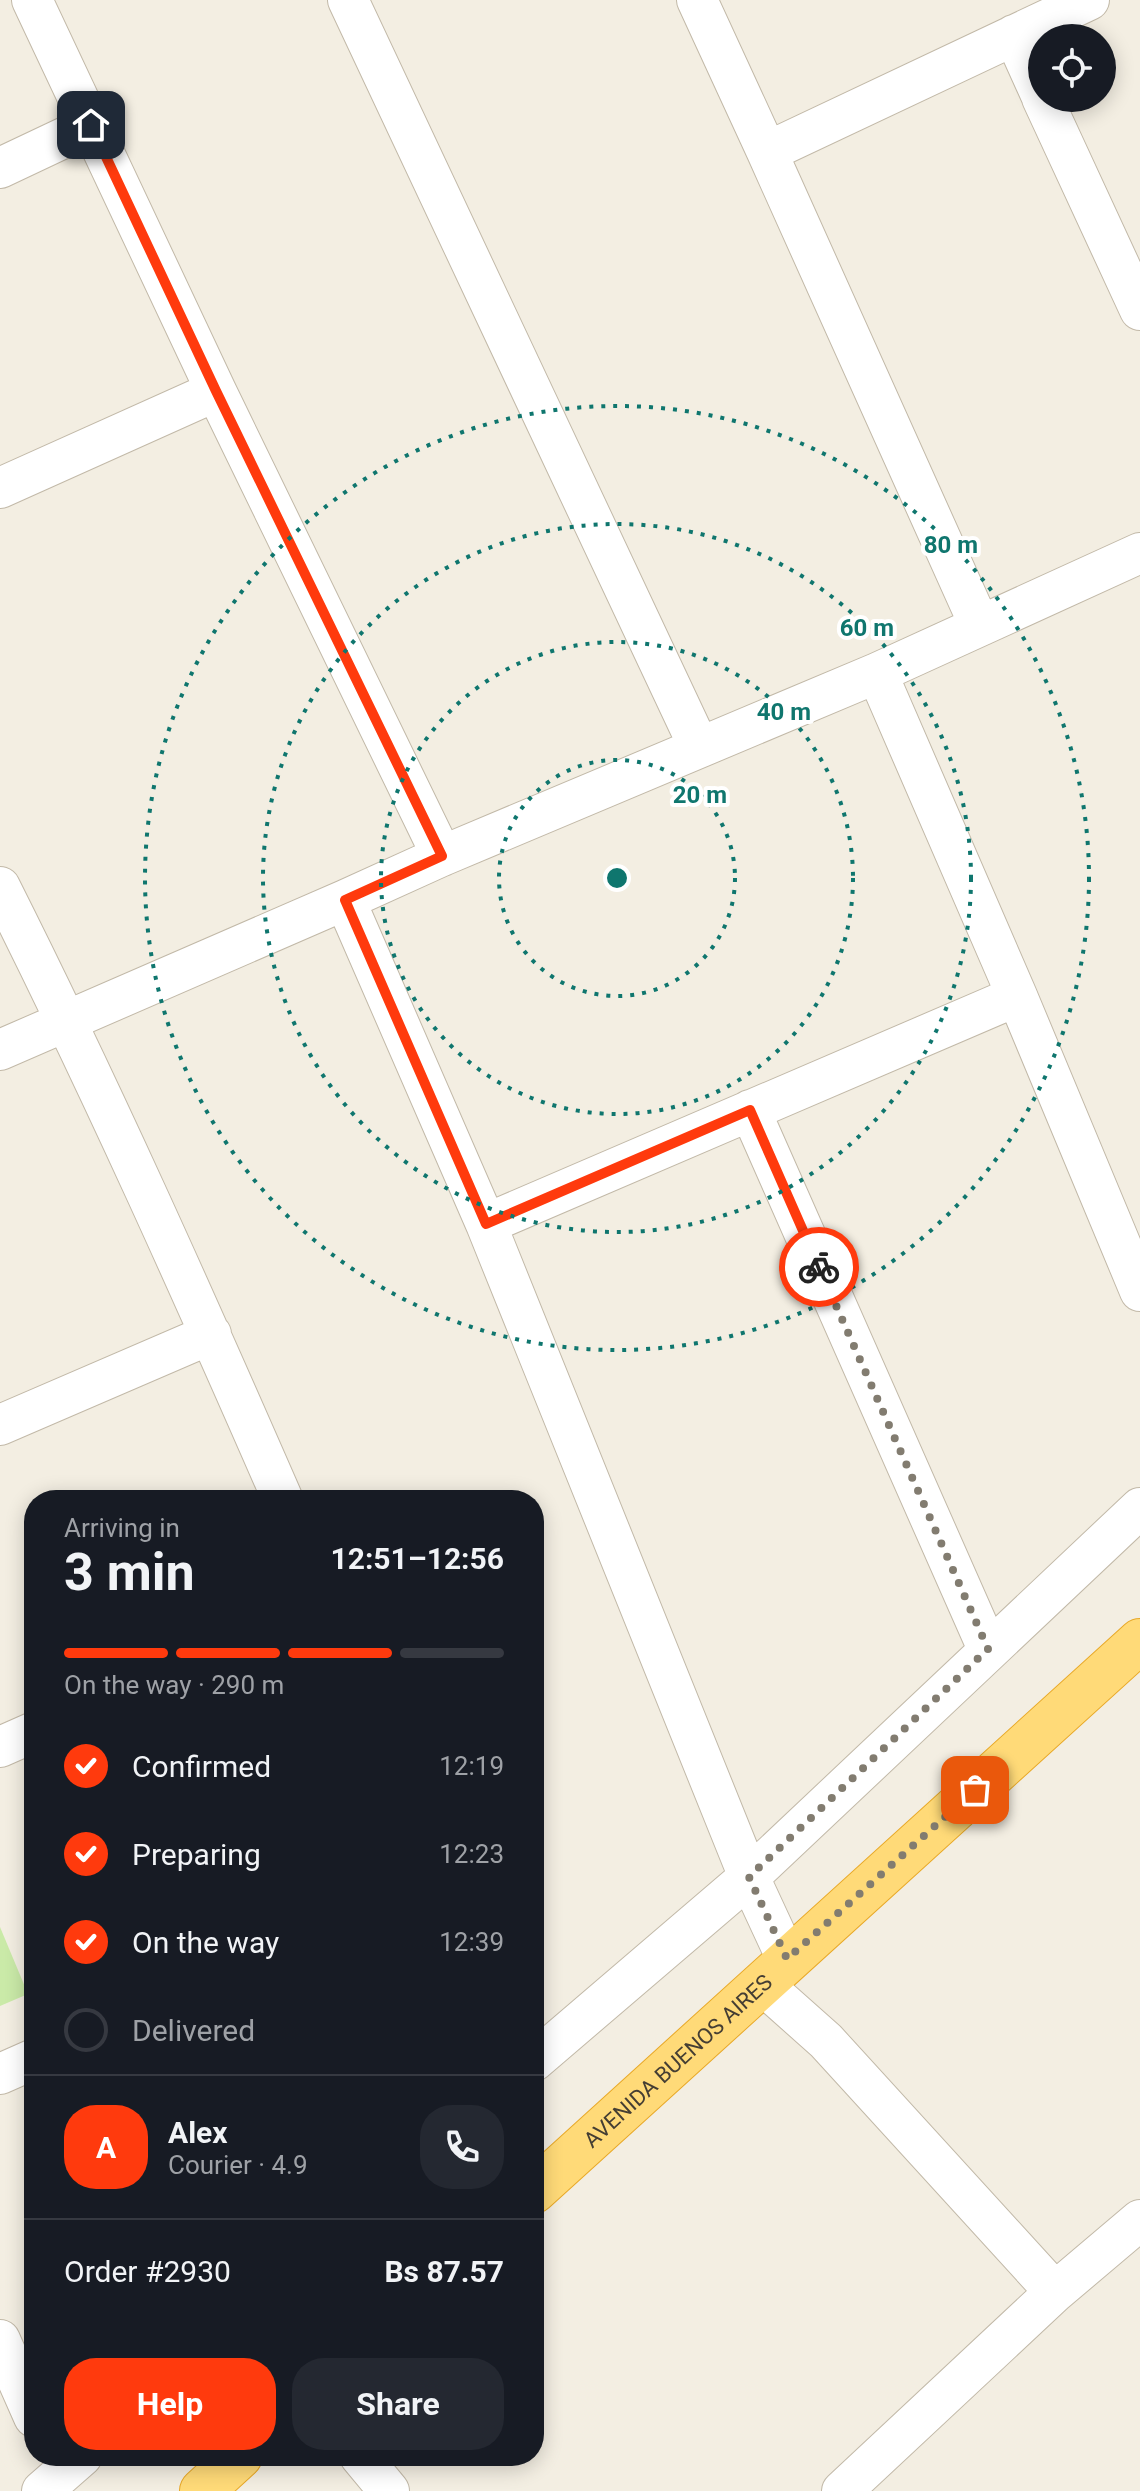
<!DOCTYPE html>
<html lang="en">
<head>
<meta charset="utf-8">
<style>
	:root { --surface:#171b24; --page:#242831; --text:#f1f3f6; --muted:#9ea1a6; --line:#363941; --accent:#ff3a0d }
	body { margin:0; font-family:Roboto,sans-serif; background:var(--page); color:var(--text); height:100vh; display:flex; flex-direction:column; font-size:30px; white-space:nowrap }
	* { box-sizing:border-box; margin:0 }
	p { font-size:26px; color:var(--muted) }
	.icon { flex:none; width:44px; height:44px; fill:none; stroke:currentColor; stroke-width:2; stroke-linecap:round; stroke-linejoin:round }
	.map { position:relative; flex:1; overflow:hidden }
	.sheet { position:absolute; left:24px; top:1490px; width:520px; height:976px; display:flex; flex-direction:column; background:var(--surface); border-radius:32px; box-shadow:0 4px 20px #0003 }
	.sheet>* { flex:none }
	.tools { position:absolute; left:1028px; top:24px; display:grid; gap:16px }
	.tools a { display:grid; place-items:center; width:88px; height:88px; border-radius:50%; background:var(--surface); box-shadow:0 4px 20px #0003; font-size:40px }
	.pin { position:absolute; display:grid; place-items:center; width:68px; height:68px; color:#fff; margin:-34px; border-radius:16px; box-shadow:0 4px 12px #0006 }
	.courier { position:absolute; display:grid; place-items:center; width:80px; height:80px; margin:-40px; border:6px solid #ff3a0d; border-radius:50%; background:#fff; color:#222; box-shadow:0 2px 10px #0007 }
	.head em { font-style:normal; font-weight:700 }
	.head div { display:flex; flex-direction:column-reverse }
	.head { display:flex; align-items:center; justify-content:space-between; height:136px; padding:0 40px }
	h1 { font-size:52px; font-weight:700; line-height:60px }
	.bar { display:grid; grid-template-columns:repeat(4,1fr); gap:12px 8px; align-content:center; height:96px; padding:0 40px }
	.bar i { height:10px; border-radius:6px; background:var(--line) }
	.bar .selected { background:var(--accent) }
	.bar p { grid-column:span 4 }
	.line { display:flex; align-items:center; gap:20px; padding:0 40px; border-top:2px solid var(--line) }
	.line div { flex:1 }
	.round { display:grid; place-items:center; flex:none; width:84px; height:84px; border-radius:32px; background:var(--page) }
	ol { padding:0 40px; list-style:none }
	li { display:flex; align-items:center; gap:24px; height:88px }
	li p { margin-inline-start:auto }
	li .icon { padding:8px; border-radius:50%; background:var(--accent); color:#fff; stroke-width:4 }
	li:last-child { color:var(--muted) }
	li i { width:44px; height:44px; border:4px solid var(--line); border-radius:50% }
	.cta { display:flex; gap:16px; margin-top:auto; padding:16px 40px }
	.cta a { flex:1; height:92px; border-radius:32px; background:var(--accent); color:#fff; font-size:32px; font-weight:700; line-height:92px; text-align:center }
	.cta a+a { background:var(--page); color:var(--text) }
	.map>svg:first-child { display:block }
	.green { fill:#caeaa8 }
	.lines { fill:none; stroke-linecap:round; stroke-linejoin:round }
	.minor-casing { stroke:#c2b9a8; stroke-width:42 }
	.trunk-casing { stroke:#e8a827; stroke-width:46 }
	.minor { stroke:#fff; stroke-width:40 }
	.trunk { stroke:#ffda78; stroke-width:44 }
	.done { stroke:#827c70; stroke-width:8; stroke-dasharray:0 14.4 }
	.route { stroke:#ff3a0d; stroke-width:10 }
	.ring { fill:none; stroke:#0f766e; stroke-width:4; stroke-dasharray:4 8 }
	.labels { text-anchor:middle; stroke-width:8; stroke-linejoin:round; paint-order:stroke }
	.street-label { font-size:22px; fill:#453e33; stroke:#fff }
	.centre { fill:#0f766e; stroke:#fff; stroke-width:4 }
	.ring-label { font-size:24px; text-anchor:middle; font-weight:bold; fill:#0f766e; stroke:#fff; stroke-width:8; stroke-linejoin:round; paint-order:stroke }
</style>
</head>
<body>
<div class="map">
<svg width="1140" height="2491" viewBox="0 0 1140 2491">
	<rect width="100%" height="100%" fill="#f3eee2"/>
	<path class="green" d="M0 1927 28 1994 0 2006Z"/>
	<g class="lines">
		<g class="minor-casing">
			<path id="minor" d="M32 0 216 391 442 856
				M348 0 699 747
				M697 0 767 152 979 624
				M1014 35 1042 97
				M1042 98 1140 310
				M767 152 1089 0
				M0 168 91 125
				M0 488 216 391
				M877 673 1017 996 1140 1291
				M0 887C101 1088 193 1294 283 1500
				M345 900 486 1224 749 1877 787 1959
				M0 1050 345 900 442 856 877 673 1140 553
				M750 1110 988 1649
				M486 1224 1017 996
				M0 1425 211 1334
				M0 1747 34 1732
				M763 1985 826 2041 1055 2292
				M534 2061 749 1877 1140 1508
				M0 2074 34 2059
				M0 2340 34 2417
				M360 2456 389 2491
				M42 2491 82 2456
				M842 2491 1055 2292 1140 2220"/>
		</g>
		<g class="trunk-casing">
			<g id="trunk">
				<path id="s1" d="M534 2191 1140 1641"/>
				<path d="M202 2491 240 2456"/>
			</g>
		</g>
		<use href="#minor" class="minor"/>
		<use href="#trunk" class="trunk"/>
	</g>
	<g class="lines">
		<path class="done" d="M819 1267 988 1649 749 1877 787 1959 975 1790"/>
		<path class="route" d="M91 125 216 391 442 856 345 900 486 1224 750 1110 819 1267"/>
	</g>
	<g class="ring">
		<circle cx="617" cy="878" r="118"/>
		<circle cx="617" cy="878" r="236"/>
		<circle cx="617" cy="878" r="354"/>
		<circle cx="617" cy="878" r="472"/>
	</g>
	<g class="labels">
		<g class="street-label">
			<text dy="8" stroke="none"><textPath href="#s1" startOffset="194">AVENIDA BUENOS AIRES</textPath></text>
		</g>
	</g>
	<circle cx="617" cy="878" r="12" class="centre"/>
	<g class="ring-label">
		<text x="951" y="553">80 m</text>
		<text x="867" y="636">60 m</text>
		<text x="784" y="720">40 m</text>
		<text x="700" y="803">20 m</text>
	</g>
</svg>
<div class="tools">
<a><svg class="icon" aria-label="locate" viewBox="0 0 24 24"><circle cx="12" cy="12" r="6"/><path d="M12 2v4M12 18v4M2 12h4M18 12h4"/></svg></a>
</div>
<div class="pin" style="left:975px;top:1790px;background:#ea580c"><svg class="icon" aria-label="bag" viewBox="0 0 24 24"><path d="M5 8h14l-1 12H6zM9 8a3 3 0 0 1 6 0"/></svg></div>
<div class="pin" style="left:91px;top:125px;background:#1f2937"><svg class="icon" aria-label="home" viewBox="0 0 24 24"><path d="M3 11l9-7 9 7M6 9v11h12V9"/></svg></div>
<div class="courier" style="left:819px;top:1267px"><svg class="icon" aria-label="bike" viewBox="0 0 24 24"><circle cx="6" cy="16" r="4"/><circle cx="18" cy="16" r="4"/><path d="M6 16l4-8h5l3 8M10 8l3 8H6M13 5h3"/></svg></div>
<section class="sheet">
<div class="head"><div><h1>3 min</h1><p>Arriving in</p></div><em>12:51–12:56</em></div>
<div class="bar"><i class="selected"></i><i class="selected"></i><i class="selected"></i><i></i><p>On the way · 290 m</p></div>
<ol>
<li><svg class="icon" aria-label="check" viewBox="0 0 24 24"><path d="M5 12l5 5 9-10"/></svg>Confirmed<p>12:19</p></li>
<li><svg class="icon" aria-label="check" viewBox="0 0 24 24"><path d="M5 12l5 5 9-10"/></svg>Preparing<p>12:23</p></li>
<li><svg class="icon" aria-label="check" viewBox="0 0 24 24"><path d="M5 12l5 5 9-10"/></svg>On the way<p>12:39</p></li>
<li><i></i>Delivered</li>
</ol>
<div class="line" style="height:144px"><b class="round" style="background:var(--accent);color:#fff">A</b><div><b>Alex</b><p>Courier · 4.9</p></div><a class="round"><svg class="icon" aria-label="phone" viewBox="0 0 24 24"><path d="M5 4h4l2 5-3 2q2 4 5 5l2-3 5 2v4C11 20 4 13 5 4z"/></svg></a></div>
<div class="line" style="height:104px"><div>Order #2930</div><b>Bs 87.57</b></div>
<div class="cta"><a>Help</a><a>Share</a></div>
</section>
</div>
</body>
</html>
